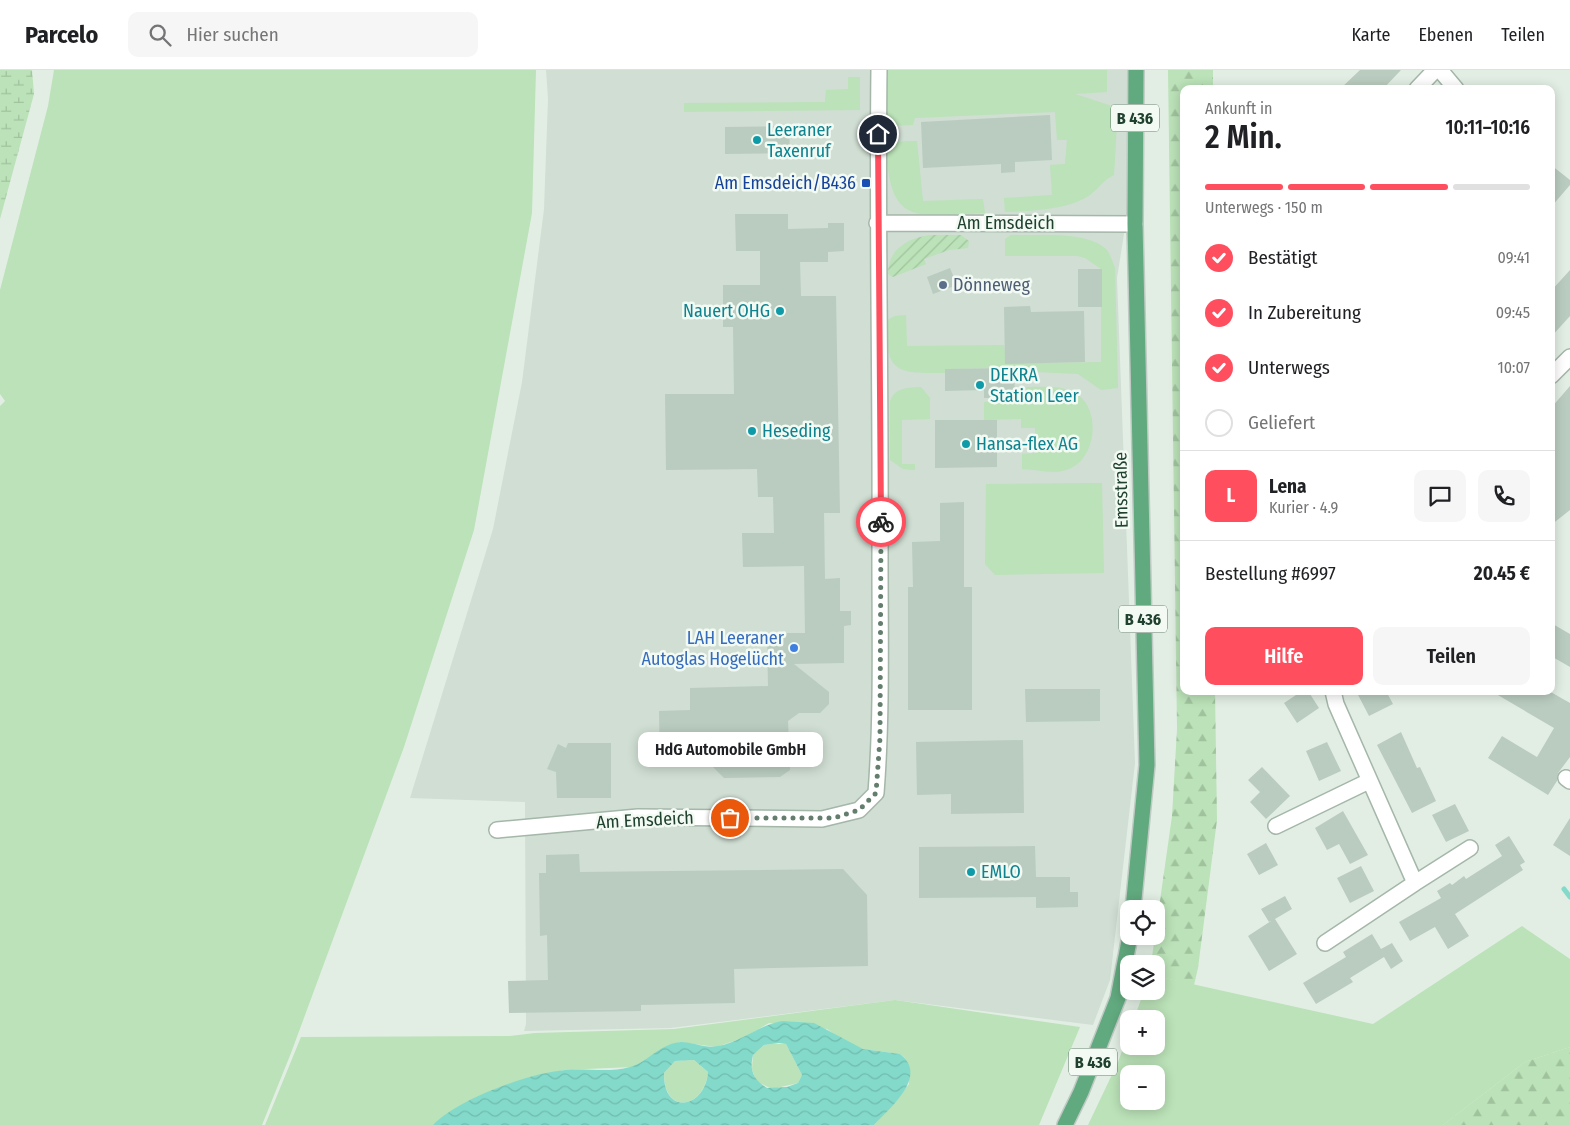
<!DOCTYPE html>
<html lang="de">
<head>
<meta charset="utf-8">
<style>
	:root { --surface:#fff; --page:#f6f6f6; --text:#202124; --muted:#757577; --line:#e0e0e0; --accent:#ff4f5f }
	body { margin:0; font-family:"Fira Sans Condensed",sans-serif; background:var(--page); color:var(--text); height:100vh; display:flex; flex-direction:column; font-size:19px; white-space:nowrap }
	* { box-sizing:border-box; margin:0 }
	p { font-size:16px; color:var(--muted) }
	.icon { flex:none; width:28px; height:28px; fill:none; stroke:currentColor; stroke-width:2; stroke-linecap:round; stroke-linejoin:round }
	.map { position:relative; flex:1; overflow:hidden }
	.drawer { position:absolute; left:1180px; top:15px; width:375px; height:610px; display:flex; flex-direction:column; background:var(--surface); border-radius:10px; box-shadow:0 2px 12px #0003 }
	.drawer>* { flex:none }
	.buttons { position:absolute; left:1120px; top:830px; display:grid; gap:10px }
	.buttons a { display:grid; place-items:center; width:45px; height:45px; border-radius:10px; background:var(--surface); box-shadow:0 2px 12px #0003; font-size:25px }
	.pin { position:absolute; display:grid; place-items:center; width:42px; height:42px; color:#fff; margin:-21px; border:2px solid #fff; border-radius:50%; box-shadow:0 1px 5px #0007 }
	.courier { position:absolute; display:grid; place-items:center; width:50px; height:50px; margin:-25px; border:4px solid #ff4f5f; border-radius:50%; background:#fff; color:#222; box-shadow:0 1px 6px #0007 }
	.bubble { position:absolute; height:35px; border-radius:10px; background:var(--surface); box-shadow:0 2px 12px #0003; font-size:16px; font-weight:600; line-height:35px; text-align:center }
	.summary em { font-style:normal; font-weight:600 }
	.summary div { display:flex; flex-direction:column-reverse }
	.summary { display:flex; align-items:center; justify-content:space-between; height:85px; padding:0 25px }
	h1 { font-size:32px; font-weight:600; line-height:38px }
	.bar { display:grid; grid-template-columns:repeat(4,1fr); gap:8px 5px; align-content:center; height:60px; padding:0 25px }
	.bar i { height:6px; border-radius:4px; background:var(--line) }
	.bar .on { background:var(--accent) }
	.bar p { grid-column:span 4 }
	.line { display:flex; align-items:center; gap:12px; padding:0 25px; border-top:1px solid var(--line) }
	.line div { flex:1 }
	.round { display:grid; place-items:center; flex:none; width:52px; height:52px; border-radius:10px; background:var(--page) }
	ol { padding:0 25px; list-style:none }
	li { display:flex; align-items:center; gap:15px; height:55px }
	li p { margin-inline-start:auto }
	li .icon { padding:5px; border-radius:50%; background:var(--accent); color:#fff; stroke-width:4 }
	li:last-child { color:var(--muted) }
	li i { width:28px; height:28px; border:2px solid var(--line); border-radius:50% }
	.button { display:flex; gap:10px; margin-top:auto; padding:10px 25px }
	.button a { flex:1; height:58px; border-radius:10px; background:var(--accent); color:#fff; font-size:20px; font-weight:600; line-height:58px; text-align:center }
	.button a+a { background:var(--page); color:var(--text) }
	header { display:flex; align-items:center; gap:30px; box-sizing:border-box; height:70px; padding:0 25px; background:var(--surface); border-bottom:1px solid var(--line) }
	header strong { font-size:24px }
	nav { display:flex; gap:28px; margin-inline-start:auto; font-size:18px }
	.search { width:350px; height:45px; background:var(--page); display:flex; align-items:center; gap:12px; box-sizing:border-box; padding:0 18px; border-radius:10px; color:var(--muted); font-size:19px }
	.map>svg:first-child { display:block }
	.built { fill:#d0ded3 }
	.grass { fill:#bbe2b8; fill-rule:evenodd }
	.forest { fill:url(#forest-firs) }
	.wetland { fill:url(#wetland-marsh) }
	.garden { fill:url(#garden-furrows) }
	.water { fill:url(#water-waves); fill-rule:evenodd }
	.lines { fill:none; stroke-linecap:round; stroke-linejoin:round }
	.stream { stroke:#83daca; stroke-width:5 }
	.building { fill:#baccbf }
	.minor-casing { stroke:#a4b7a9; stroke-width:18 }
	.major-casing { stroke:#c0cac4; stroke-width:18 }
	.minor { stroke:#fff; stroke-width:15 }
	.major { stroke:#61a97e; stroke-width:15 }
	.done { stroke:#637e6d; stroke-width:5; stroke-dasharray:0 9 }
	.route { stroke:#ff4f5f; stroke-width:6 }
	.culture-dot { fill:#0f9aa8; stroke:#f3faf4; stroke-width:2 }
	.transit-dot { fill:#1a4fb4; stroke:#f3faf4; stroke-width:2 }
	.service-dot { fill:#5c6f8a; stroke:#f3faf4; stroke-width:2 }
	.shop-dot { fill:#3f7fe0; stroke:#f3faf4; stroke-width:2 }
	.labels { text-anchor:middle; stroke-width:5; stroke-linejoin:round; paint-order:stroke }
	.shield { fill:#f3faf4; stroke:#5f7869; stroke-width:1 }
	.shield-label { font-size:16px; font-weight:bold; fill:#1f412d }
	.culture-label { font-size:18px; fill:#0d838f; stroke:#f3faf4; text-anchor:start }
	.transit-label { font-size:18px; fill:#164399; stroke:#f3faf4; text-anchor:end }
	.street-label { font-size:18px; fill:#1f412d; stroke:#f3faf4 }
	.service-label { font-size:18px; fill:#4e5e75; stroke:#f3faf4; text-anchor:start }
	.shop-label { font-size:18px; fill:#366cbe; stroke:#f3faf4; text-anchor:end }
</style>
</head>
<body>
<header>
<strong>Parcelo</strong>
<div class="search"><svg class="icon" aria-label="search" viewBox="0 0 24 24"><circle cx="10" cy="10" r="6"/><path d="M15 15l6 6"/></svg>Hier suchen</div>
<nav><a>Karte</a><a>Ebenen</a><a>Teilen</a></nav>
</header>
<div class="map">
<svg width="1570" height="1055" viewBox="0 0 1570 1055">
	<defs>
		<pattern id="forest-firs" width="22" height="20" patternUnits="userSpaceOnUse" patternTransform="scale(1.25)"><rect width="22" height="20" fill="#bbe2b8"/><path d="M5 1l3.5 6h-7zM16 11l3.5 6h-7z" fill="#a0c39e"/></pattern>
		<pattern id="wetland-marsh" width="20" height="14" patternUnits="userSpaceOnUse" patternTransform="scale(1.25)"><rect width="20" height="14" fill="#bbe2b8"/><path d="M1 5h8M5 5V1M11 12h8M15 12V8" fill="none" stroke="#a0c39e"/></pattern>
		<pattern id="garden-furrows" width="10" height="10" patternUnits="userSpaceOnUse" patternTransform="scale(1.25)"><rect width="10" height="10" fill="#bbe2b8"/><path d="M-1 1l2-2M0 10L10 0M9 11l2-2" fill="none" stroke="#a0c39e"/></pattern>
		<pattern id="water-waves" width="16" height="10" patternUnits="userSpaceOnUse" patternTransform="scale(1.25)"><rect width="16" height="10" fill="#83daca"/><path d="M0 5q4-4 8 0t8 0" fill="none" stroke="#71bcae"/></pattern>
	</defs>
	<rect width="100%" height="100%" fill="#e2eee4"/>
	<path class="built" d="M546 0H1134L1135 95 1117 208 1135 693 1110 910 1093 955 895 930 671 958 524 961 526 954 525 732 410 728 493 459 522 312 544 139 548 29Z"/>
	<path class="grass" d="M54 0H536L532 143 474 460 404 677 291 983 262 1055H0V336L5 331 0 324V220L48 36Z
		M885 0H1107V22L1075 24 1118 38 1114 105C1103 110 1099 118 1090 125 1068 140 1031 141 1005 142L1004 128 1052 125 1050 95 1065 94 1067 70H1057L1055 42 915 48 913 55 885 56Z
		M848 7H860V40L684 42V33L825 32 826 20 848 19Z
		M917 71 923 131 983 129 985 143C913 146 889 157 886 72Z
		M1011 165C1035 166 1089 160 1107 180 1110 184 1113 193 1115 198L1118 318 1101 320 1078 304 1014 301V298L945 299V303C896 303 885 303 887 250L895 246 906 245 907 276 1004 275 1005 283H1032V293L1101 292V199L1085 188 1077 186H1005V169Z
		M921 317 930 328V349L902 350V394H915V400L903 399 890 390V331C896 317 907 318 921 317Z
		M1026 317C1040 317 1062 315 1075 323 1101 337 1097 386 1071 398 1055 406 1038 399 1022 399V384L1035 383V358H1021V349L984 350V332L1024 330Z
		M1102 413 1104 503 995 505 985 494 986 414Z
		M1522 856 1570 889V977L1525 992 1443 1055H1088L1118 992 1129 962V976H1156V949H1134L1144 921H1156V906L1373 954ZM1129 1004H1156V1031H1129Z
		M895 930 1080 957 1039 1055H874L909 1014 905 988 900 984 863 979 848 974 827 959 769 953 743 968 716 977 680 972 632 997 563 1000 465 1033 433 1055H265L301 967 510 966 535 963 674 959Z
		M772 974H786L802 1005 798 1013 772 1019 756 1011 752 999 753 985 764 975Z
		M694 990 708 1002C704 1039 664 1046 664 1003L675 991Z"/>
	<path class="forest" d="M1168 0H1213V19H1184V621H1215L1217 750 1198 898 1194 915 1156 906V894H1151L1172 746 1177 659Z
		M1570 977V1055H1443L1525 992Z"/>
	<path class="wetland" d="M0 0H32L34 24 0 149Z"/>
	<path class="garden" d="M930 165H961L969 171 968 178 949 180 924 189 926 194 893 207 888 204C888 179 908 168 930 165Z"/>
	<path class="water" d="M782 951 814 953 863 979 900 984C929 1006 890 1038 874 1055H433C458 1029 529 1003 565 1000 586 998 610 1003 630 997 648 992 661 973 681 972 693 972 706 979 718 976 741 972 759 955 782 951ZM779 973 786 974 802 1005 798 1013 787 1017 767 1018C754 1010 749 1001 753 985L764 975ZM694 990 708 1002C705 1039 663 1046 664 1003L675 991Z"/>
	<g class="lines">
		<path class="stream" d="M1564 819 1570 827"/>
	</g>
	<path class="building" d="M1360 0H1401L1383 19H1340Z
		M1050 45 1052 90 1015 92V102L1001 103V94L923 98 921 52Z
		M789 56 790 83 725 84V57Z
		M1551 95 1570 110V115L1551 137Z
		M735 144H788V159L828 158V153H844V181L828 182V192H800L801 226H836L840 443H824L825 509 840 508V541H851V555L844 556V593L794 594 829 622V634L820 643H799L788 651 790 700 780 707 724 708 711 695 660 697 659 641 690 640V618L768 616 767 563H805L804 496 743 497 742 463H774L773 427H758L757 399 666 400 665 324H734L733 257H723V215H760V181H736Z
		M950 198 957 215 933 224 927 207Z
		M1078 199H1102V237H1078Z
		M1570 200V246L1551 267V221Z
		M1030 236 1031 242 1084 241 1085 292 1005 294 1004 237Z
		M1014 298 1015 328H984V320L945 321V299Z
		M1570 316V440L1551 455V338Z
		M935 350H997V397L935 398Z
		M964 432V517H972V640H908V517H913L912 472 940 471V433Z
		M1551 553 1570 564V597L1551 586Z
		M1025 619H1100V651L1026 652Z
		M1302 621H1308L1319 638 1297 653 1284 633Z
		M1356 621H1386L1393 634 1369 646Z
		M1491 621H1549L1570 633V687L1558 703 1557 711 1548 725 1488 688 1502 666 1537 687 1554 658Z
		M1401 662 1417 698 1420 697 1436 731 1412 743 1377 675Z
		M1023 670 1024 743 951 744V724L917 725 916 672Z
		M1327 672 1341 701 1319 711 1306 681Z
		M568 673H611V728H557L556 702 547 699 558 674 566 678Z
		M1262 697 1290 726 1266 749 1250 732 1260 722 1248 710Z
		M1455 734 1469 761 1446 772 1432 745Z
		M1343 741 1368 785 1350 794 1339 774 1327 780 1315 758Z
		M1570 748V786L1553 775Z
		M1509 766 1525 792 1520 795 1523 800 1455 844 1469 866 1448 879 1435 857 1410 871 1399 852 1441 828 1437 821 1450 813 1452 815 1464 806 1466 809 1502 786 1495 775Z
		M1266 773 1278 795 1259 805 1247 784Z
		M1035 776 1036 807H1070V822H1078V837L1036 838V827L919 828V777Z
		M579 784 580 802 843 799 867 825 868 896 734 899 735 933 641 935V941L509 943 508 911 548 910 547 865 540 866 539 803H546V785Z
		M1361 796 1374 821 1350 833 1337 808Z
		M1285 826 1292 839 1275 849 1297 884 1269 901 1248 866 1271 851 1269 852 1261 839Z
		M1372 864 1381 879 1392 873 1403 891 1391 899 1384 887 1350 908 1353 912 1316 934 1303 913 1346 887 1343 882Z"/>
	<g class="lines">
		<g class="minor-casing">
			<path id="minor" d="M1440 0 1456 19
				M1417 19 1435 0
				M877 153 1135 154
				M1551 306 1570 287
				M1566 708 1570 711
				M1276 756 1369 711
				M497 760 638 747 822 749 859 740 876 723C882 645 880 567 880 488 881 326 877 163 879 0
				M1415 813 1470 778
				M1325 873 1415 813 1336 634 1333 621"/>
		</g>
		<g class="major-casing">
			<path id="major" d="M1133 839 1147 695 1135 154 1136 0
				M1065 1055 1081 1022 1118 928 1130 866"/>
		</g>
		<use href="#minor" class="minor"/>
		<use href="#major" class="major"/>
	</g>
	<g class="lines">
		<path class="done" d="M730 748H834L859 740 876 723 880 668 881 452"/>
		<path class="route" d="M878 64 881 452"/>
	</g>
	<g class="culture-dot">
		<circle cx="757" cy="70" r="5"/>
		<circle cx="780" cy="241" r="5"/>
		<circle cx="980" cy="315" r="5"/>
		<circle cx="752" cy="361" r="5"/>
		<circle cx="966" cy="374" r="5"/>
		<circle cx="971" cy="802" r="5"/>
	</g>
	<rect class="transit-dot" x="861" y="108" width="10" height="10" rx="2.5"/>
	<circle class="service-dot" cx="943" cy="215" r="5"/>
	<circle class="shop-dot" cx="794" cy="578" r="5"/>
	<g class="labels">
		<g class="shield">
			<rect x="1111" y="34.5" width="48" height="27" rx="4"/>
			<rect x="1119" y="535.5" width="48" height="27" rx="4"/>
			<rect x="1069" y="978.5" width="48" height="27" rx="4"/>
		</g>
		<g class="shield-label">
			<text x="1135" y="54">B 436</text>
			<text x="1143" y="555">B 436</text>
			<text x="1093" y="998">B 436</text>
		</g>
		<g class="culture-label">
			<text x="767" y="66">Leeraner<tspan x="767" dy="21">Taxenruf</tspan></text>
			<text x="770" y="247" text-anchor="end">Nauert OHG</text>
			<text x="990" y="311">DEKRA<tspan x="990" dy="21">Station Leer</tspan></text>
			<text x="762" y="367">Heseding</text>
			<text x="976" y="380">Hansa-flex AG</text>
			<text x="981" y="808">EMLO</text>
		</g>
		<g class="transit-label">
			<text x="856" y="119">Am Emsdeich/B436</text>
		</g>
		<g class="street-label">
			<text x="1006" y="159">Am Emsdeich</text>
			<text transform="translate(1121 420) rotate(-91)" y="6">Emsstraße</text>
			<text transform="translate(645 750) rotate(-3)" y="6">Am Emsdeich</text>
		</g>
		<g class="service-label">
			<text x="953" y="221">Dönneweg</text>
		</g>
		<g class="shop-label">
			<text x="784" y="574">LAH Leeraner<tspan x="784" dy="21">Autoglas Hogelücht</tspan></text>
		</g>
	</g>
</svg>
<div class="buttons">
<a><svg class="icon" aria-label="locate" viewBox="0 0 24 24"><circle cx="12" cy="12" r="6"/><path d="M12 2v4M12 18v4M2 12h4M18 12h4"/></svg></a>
<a><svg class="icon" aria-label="layers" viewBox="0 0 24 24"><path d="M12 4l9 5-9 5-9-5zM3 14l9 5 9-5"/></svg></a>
<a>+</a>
<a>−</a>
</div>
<div class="pin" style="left:730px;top:748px;background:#ea580c"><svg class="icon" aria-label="bag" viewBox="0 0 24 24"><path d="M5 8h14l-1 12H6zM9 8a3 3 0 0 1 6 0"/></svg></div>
<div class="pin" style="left:878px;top:64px;background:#1f2937"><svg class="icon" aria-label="home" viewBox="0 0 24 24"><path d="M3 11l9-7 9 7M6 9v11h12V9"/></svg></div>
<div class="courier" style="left:881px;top:452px"><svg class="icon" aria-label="bike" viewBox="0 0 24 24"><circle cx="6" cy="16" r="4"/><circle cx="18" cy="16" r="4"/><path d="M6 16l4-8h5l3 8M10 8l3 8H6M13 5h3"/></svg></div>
<div class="bubble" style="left:638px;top:662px;width:185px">HdG Automobile GmbH</div>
<section class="drawer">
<div class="summary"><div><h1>2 Min.</h1><p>Ankunft in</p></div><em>10:11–10:16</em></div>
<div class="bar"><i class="on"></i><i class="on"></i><i class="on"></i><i></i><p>Unterwegs · 150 m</p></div>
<ol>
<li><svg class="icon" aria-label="check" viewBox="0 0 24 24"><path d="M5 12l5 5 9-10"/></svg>Bestätigt<p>09:41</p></li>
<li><svg class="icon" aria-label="check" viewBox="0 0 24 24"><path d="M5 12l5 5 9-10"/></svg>In Zubereitung<p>09:45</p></li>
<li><svg class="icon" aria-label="check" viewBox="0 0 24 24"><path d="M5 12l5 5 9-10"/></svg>Unterwegs<p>10:07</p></li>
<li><i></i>Geliefert</li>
</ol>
<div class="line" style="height:90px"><b class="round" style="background:var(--accent);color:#fff">L</b><div><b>Lena</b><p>Kurier · 4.9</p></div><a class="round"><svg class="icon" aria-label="chat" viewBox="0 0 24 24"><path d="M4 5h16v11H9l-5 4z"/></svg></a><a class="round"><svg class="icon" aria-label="phone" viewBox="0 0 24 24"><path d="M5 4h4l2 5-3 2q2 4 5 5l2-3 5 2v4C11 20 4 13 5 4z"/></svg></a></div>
<div class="line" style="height:65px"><div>Bestellung #6997</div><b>20.45 €</b></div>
<div class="button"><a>Hilfe</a><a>Teilen</a></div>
</section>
</div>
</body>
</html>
